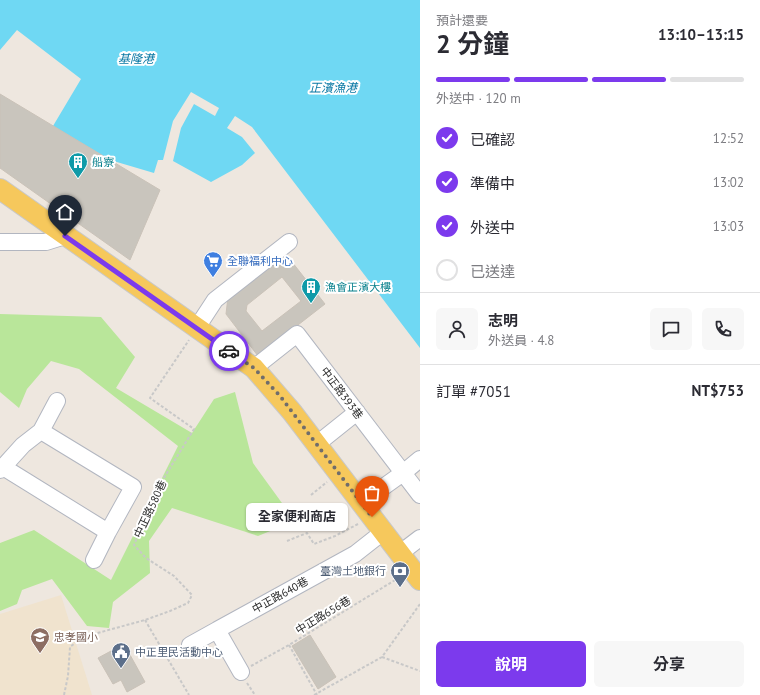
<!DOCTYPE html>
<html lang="zh-TW">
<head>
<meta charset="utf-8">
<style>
	:root { --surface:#fff; --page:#f7f7f7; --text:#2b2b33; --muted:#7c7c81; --line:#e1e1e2; --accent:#7c3aed }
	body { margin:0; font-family:"PT Sans","Noto Sans TC",sans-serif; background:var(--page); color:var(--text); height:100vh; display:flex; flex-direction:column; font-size:15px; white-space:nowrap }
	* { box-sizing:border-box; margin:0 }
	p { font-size:13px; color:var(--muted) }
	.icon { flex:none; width:22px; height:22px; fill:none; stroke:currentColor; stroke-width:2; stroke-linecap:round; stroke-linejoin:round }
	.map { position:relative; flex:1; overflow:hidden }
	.drawer { display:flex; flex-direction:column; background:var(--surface); width:340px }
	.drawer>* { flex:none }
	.pin { position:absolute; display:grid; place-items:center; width:34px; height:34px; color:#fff; margin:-41px -17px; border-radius:50% 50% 50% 0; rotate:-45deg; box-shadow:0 0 4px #0007 }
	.pin .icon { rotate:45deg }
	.courier { position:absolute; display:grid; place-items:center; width:40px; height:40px; margin:-20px; border:3px solid #7c3aed; border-radius:50%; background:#fff; color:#222; box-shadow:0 1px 5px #0007 }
	.bubble { position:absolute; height:28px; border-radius:6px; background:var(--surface); box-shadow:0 1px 3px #0004; font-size:13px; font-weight:700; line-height:28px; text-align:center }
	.headline em { font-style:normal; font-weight:700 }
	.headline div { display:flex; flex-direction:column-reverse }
	.headline { display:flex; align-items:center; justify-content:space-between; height:68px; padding:0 16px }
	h1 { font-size:26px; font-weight:700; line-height:30px }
	.bar { display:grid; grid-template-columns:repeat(4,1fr); gap:6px 4px; align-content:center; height:48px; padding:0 16px }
	.bar i { height:5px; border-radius:3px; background:var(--line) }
	.bar .active { background:var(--accent) }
	.bar p { grid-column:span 4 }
	.line { display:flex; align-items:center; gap:10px; padding:0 16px; border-top:1px solid var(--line) }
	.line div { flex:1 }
	.round { display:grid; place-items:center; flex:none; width:42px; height:42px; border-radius:6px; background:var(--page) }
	ol { padding:0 16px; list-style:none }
	li { display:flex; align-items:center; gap:12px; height:44px }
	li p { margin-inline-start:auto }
	li .icon { padding:4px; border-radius:50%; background:var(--accent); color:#fff; stroke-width:4 }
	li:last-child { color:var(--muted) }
	li i { width:22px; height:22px; border:2px solid var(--line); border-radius:50% }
	.button { display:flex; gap:8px; margin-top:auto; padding:8px 16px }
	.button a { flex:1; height:46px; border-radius:6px; background:var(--accent); color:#fff; font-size:16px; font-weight:700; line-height:46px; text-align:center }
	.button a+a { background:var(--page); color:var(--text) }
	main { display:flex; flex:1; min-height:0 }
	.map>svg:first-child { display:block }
	.education { fill:#f0e3ce }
	.green { fill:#b9e69a }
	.water { fill:#6fd8f3 }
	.building { fill:#c9c5bd; stroke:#cac2b8; fill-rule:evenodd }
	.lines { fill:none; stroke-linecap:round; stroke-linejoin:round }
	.minor-casing { stroke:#b2b6c0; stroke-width:18 }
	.major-casing { stroke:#c8c8c8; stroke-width:22 }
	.path { stroke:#c8c8c8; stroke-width:2; stroke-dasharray:3 2; stroke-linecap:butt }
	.minor { stroke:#fff; stroke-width:16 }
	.major { stroke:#f6c85c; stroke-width:20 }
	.done { stroke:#706d6b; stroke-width:4; stroke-dasharray:0 7.2 }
	.route { stroke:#7c3aed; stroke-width:5 }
	.labels { text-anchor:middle; stroke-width:4; stroke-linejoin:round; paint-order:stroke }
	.culture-label { font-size:11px; fill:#0d838f; stroke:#fff; text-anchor:start }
	.shop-label { font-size:11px; fill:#366cbe; stroke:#fff; text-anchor:start }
	.street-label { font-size:11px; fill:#2c2c2c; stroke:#fff }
	.service-label { font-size:11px; fill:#4e5e75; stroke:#fff; text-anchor:end }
	.education-label { font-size:11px; fill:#785e54; stroke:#fff; text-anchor:start }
	.water-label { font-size:12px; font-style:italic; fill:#0978a4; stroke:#fff }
</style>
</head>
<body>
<main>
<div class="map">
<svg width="420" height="695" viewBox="0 0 420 695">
	<rect width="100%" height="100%" fill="#eee7df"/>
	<path class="education" d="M61 595 92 695H0V614Z"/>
	<path class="green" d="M0 314 101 317 135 357 116 388 192 433 214 399 235 392 253 463 295 521 258 536 172 508 149 541 150 573 113 602 109 628 87 626 52 579 22 590 17 604 0 611V543L34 530 111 580 178 446 79 369 51 361 27 389 19 408 0 392Z"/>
	<path class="water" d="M0 0H420V348L252 127 235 116 227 128 242 137 255 153 242 165 211 182 173 161 181 128 194 104 215 116 219 108 191 92 173 121 163 160H158L154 173 83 152 53 126 81 79 17 30 0 50Z"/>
	<path class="building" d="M0 94 160 190 130 260 0 168Z
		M285 253 325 304 258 356 226 314 228 297ZM282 277 301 301 262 331 246 311 247 305Z
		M310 635 336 677 318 689 292 646Z
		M124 644 145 682 127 692 121 680 113 684 98 658Z"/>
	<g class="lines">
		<g class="minor-casing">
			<path id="minor" d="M0 242H46L65 236
				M196 329 215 300 289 242
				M254 368 297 334 420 495
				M41 431 133 487 108 532 94 560
				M317 444 357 412
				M0 468 3 467 23 445 41 431 57 401
				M0 470 3 467 108 532
				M361 503 403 473 420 459
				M399 554 420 538
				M190 645 217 630
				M241 672 217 630 355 554 383 532"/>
		</g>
		<g class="major-casing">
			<path id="major" d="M0 189 254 368 292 412 420 580"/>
		</g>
		<path class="path" d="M311 495 327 482
			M287 541 307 533 314 544 335 536 358 524
			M145 620 189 695
			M289 645 317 695
			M382 657 420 671
			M251 666 289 645 400 577
			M247 683 255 695
			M64 695 68 676 70 647 83 637 145 620 170 611 188 603 192 595 174 576 146 558 134 545 157 489 194 429 150 398 189 340
			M314 695 382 657 420 604"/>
		<use href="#minor" class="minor"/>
		<use href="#major" class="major"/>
	</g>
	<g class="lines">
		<path class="done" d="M229 351 254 368 280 396 372 517"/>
		<path class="route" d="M65 236 229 351"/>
	</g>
	<defs>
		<g id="building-pin" transform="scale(1)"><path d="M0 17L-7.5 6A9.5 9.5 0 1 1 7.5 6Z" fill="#0f9aa8" stroke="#fff"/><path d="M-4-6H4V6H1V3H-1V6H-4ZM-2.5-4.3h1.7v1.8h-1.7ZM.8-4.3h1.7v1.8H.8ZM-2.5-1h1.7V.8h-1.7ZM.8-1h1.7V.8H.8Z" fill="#fff"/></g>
		<g id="supermarket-pin" transform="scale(1)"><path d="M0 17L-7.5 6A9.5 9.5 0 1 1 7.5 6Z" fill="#3f7fe0" stroke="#fff"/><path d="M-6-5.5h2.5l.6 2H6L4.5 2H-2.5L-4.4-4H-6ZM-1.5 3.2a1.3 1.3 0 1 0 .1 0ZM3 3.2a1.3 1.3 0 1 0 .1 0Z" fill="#fff"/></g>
		<g id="bank-pin" transform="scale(1)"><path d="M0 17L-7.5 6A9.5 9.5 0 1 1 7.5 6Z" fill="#5c6f8a" stroke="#fff"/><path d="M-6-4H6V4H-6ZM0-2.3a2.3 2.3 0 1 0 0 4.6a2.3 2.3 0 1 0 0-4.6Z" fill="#fff"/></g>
		<g id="school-pin" transform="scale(1)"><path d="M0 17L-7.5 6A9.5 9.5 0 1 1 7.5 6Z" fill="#8d6e63" stroke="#fff"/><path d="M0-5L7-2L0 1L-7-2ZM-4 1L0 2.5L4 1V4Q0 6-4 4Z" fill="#fff"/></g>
		<g id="civic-pin" transform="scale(1)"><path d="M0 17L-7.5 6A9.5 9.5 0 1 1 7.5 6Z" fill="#5c6f8a" stroke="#fff"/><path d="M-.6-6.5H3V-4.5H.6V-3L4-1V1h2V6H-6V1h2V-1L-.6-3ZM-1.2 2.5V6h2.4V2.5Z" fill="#fff"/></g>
	</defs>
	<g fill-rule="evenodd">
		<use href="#building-pin" x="78" y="162"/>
		<use href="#supermarket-pin" x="213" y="261"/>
		<use href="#building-pin" x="311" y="287"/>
		<use href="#bank-pin" x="400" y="571"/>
		<use href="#school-pin" x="40" y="637"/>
		<use href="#civic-pin" x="121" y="652"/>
	</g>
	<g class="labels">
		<g class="culture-label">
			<text x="92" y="166">船寮</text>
			<text x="325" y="291">漁會正濱大樓</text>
		</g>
		<g class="shop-label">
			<text x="227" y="265">全聯福利中心</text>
		</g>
		<g class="street-label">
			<text transform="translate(342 393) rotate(53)" y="4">中正路393巷</text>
			<text transform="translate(150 509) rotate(-65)" y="4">中正路580巷</text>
			<text transform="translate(280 595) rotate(-29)" y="4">中正路640巷</text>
			<text transform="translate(323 615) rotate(-31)" y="4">中正路656巷</text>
		</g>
		<g class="service-label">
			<text x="386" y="575">臺灣土地銀行</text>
			<text x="135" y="656" text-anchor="start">中正里民活動中心</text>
		</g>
		<g class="education-label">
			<text x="54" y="641">忠孝國小</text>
		</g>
		<g class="water-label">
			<text x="136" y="63">基隆港</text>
			<text x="333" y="92">正濱漁港</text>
		</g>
	</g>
</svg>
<div class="pin" style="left:372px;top:517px;background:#ea580c"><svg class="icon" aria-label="bag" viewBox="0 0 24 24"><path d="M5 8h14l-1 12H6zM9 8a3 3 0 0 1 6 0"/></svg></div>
<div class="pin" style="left:65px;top:236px;background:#1f2937"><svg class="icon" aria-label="home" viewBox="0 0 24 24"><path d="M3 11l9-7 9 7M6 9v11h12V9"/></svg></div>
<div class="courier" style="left:229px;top:351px"><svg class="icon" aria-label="car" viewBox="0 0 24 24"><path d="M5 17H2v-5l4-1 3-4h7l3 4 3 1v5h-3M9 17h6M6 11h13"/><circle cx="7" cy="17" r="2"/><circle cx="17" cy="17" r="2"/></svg></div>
<div class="bubble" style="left:246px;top:503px;width:102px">全家便利商店</div>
</div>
<section class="drawer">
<div class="headline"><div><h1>2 分鐘</h1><p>預計還要</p></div><em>13:10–13:15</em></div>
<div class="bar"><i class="active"></i><i class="active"></i><i class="active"></i><i></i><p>外送中 · 120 m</p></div>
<ol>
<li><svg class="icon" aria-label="check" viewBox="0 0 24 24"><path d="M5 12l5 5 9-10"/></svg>已確認<p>12:52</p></li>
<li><svg class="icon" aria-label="check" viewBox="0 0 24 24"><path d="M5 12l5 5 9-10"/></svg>準備中<p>13:02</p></li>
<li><svg class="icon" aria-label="check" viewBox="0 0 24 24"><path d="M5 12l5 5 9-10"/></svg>外送中<p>13:03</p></li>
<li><i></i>已送達</li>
</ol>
<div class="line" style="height:72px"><a class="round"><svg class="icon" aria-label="person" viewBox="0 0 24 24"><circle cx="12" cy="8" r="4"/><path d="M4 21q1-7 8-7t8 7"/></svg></a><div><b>志明</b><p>外送員 · 4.8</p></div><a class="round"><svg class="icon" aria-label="chat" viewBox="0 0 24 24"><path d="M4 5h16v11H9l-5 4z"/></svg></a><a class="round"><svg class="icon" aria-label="phone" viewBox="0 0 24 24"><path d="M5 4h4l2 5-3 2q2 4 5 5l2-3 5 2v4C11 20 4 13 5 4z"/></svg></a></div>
<div class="line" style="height:52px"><div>訂單 #7051</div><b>NT$753</b></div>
<div class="button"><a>說明</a><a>分享</a></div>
</section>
</main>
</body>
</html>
